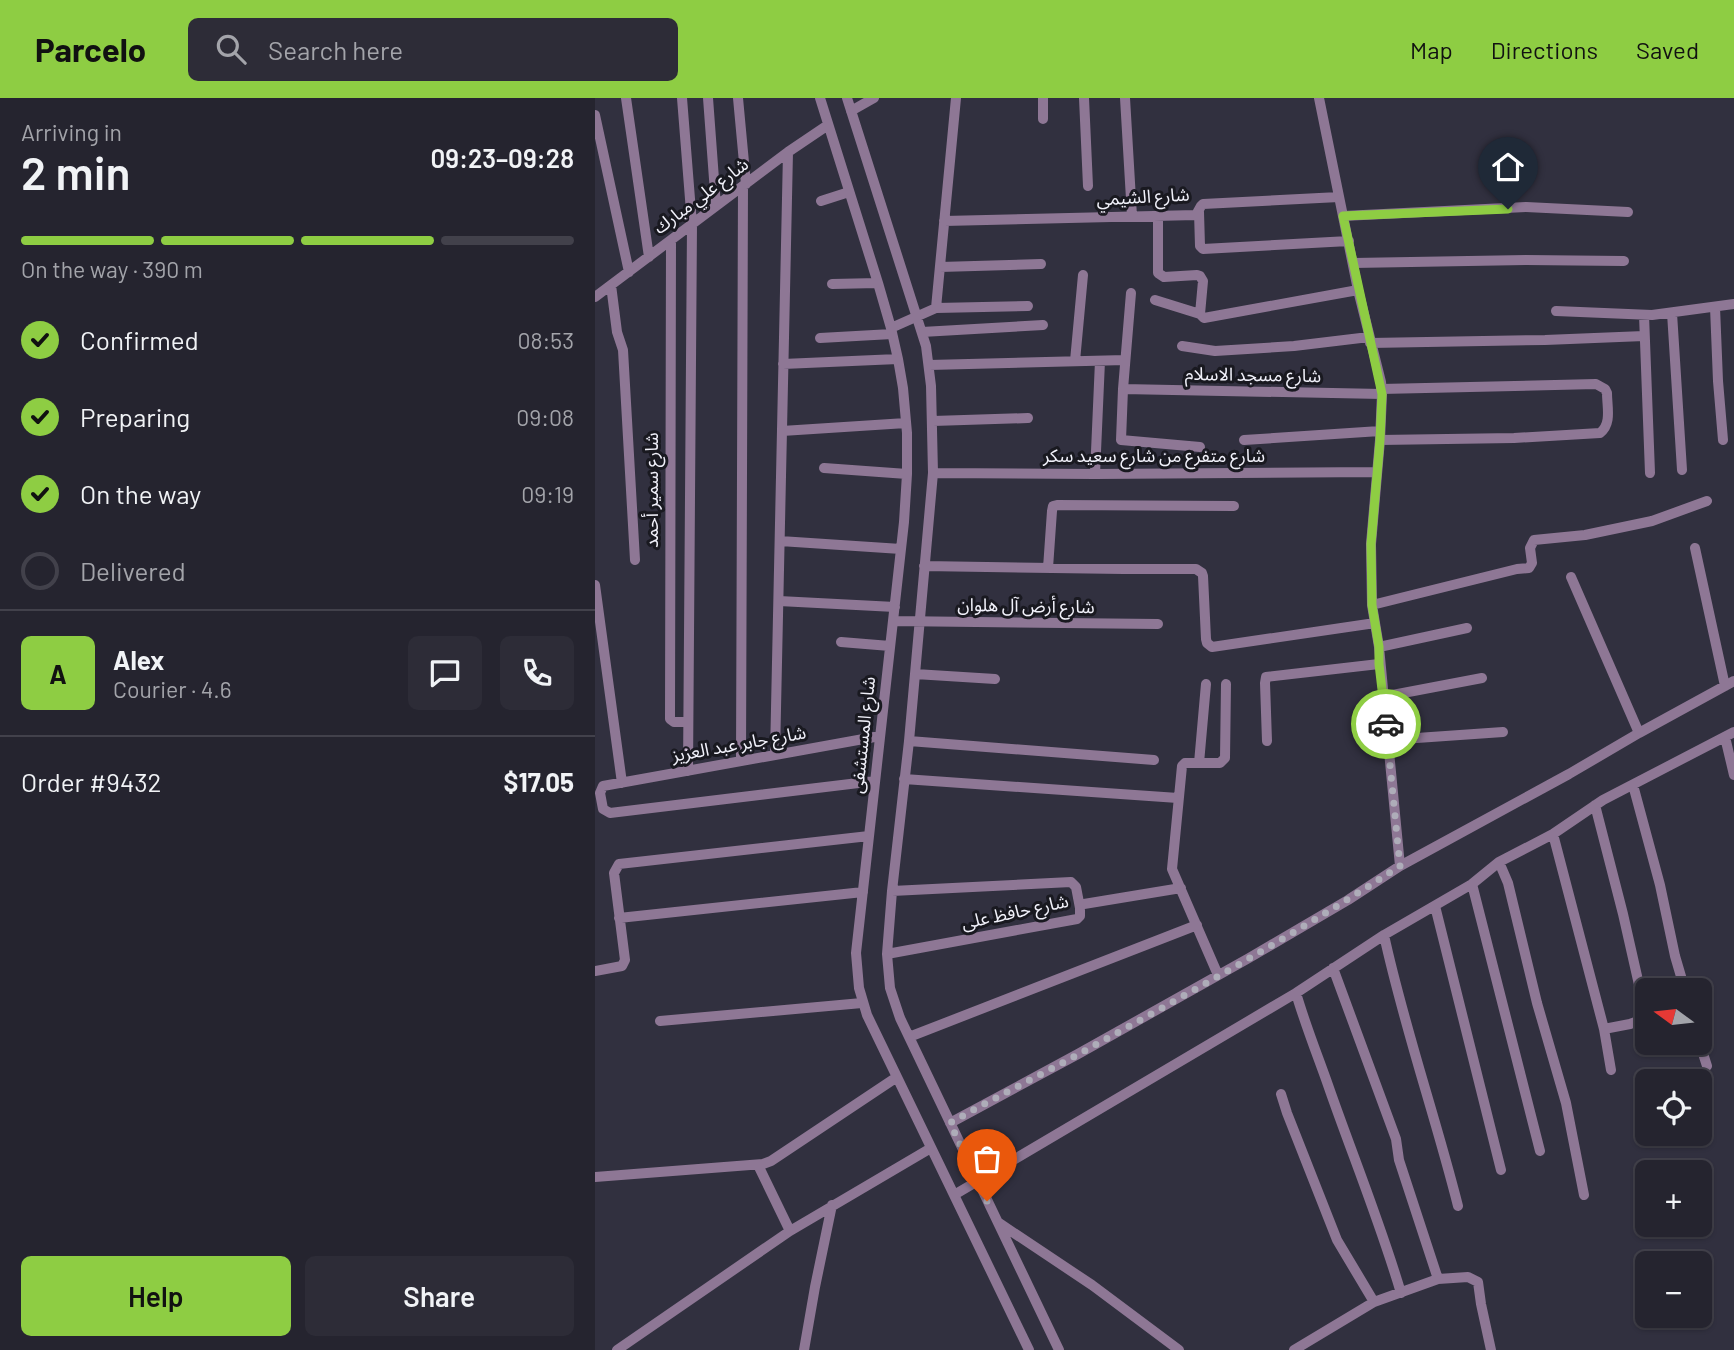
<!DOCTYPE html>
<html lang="en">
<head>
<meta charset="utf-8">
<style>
	:root { --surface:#25242f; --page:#2d2c37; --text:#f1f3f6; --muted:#a3a4aa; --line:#42414b; --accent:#8ecd43 }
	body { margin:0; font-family:Barlow,"Noto Sans Arabic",sans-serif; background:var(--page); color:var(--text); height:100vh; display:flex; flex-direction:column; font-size:26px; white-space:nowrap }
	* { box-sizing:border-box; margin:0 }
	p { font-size:23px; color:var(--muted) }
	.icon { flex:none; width:38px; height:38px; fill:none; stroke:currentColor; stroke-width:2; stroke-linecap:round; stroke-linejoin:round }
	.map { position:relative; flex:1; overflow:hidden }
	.details { display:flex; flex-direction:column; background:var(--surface); width:595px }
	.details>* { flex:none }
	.needle { width:46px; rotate:285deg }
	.fabs { position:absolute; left:1040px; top:880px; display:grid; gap:14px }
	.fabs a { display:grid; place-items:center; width:77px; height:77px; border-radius:10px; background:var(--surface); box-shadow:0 2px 5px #0004,0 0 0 2px var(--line); font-size:35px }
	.pin { position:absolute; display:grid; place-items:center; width:60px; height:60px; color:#fff; margin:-72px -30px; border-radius:50% 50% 50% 0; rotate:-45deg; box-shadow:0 0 7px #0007 }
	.pin .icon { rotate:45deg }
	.courier { position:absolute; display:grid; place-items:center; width:70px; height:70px; margin:-35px; border:5px solid #8ecd43; border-radius:50%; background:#fff; color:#222; box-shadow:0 2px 9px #0007 }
	.head em { font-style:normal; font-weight:600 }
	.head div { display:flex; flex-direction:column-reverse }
	.head { display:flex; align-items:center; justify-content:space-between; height:119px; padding:0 21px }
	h1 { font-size:46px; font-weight:600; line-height:52px }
	.bar { display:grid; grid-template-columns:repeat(4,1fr); gap:10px 7px; align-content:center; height:84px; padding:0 21px }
	.bar i { height:9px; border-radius:5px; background:var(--line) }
	.bar .on { background:var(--accent) }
	.bar p { grid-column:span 4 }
	.line { display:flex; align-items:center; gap:18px; padding:0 21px; border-top:2px solid var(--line) }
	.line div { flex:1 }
	.round { display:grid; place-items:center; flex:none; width:74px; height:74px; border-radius:10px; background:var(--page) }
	ol { padding:0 21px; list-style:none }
	li { display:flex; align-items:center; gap:21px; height:77px }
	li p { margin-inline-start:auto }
	li .icon { padding:7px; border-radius:50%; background:var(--accent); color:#111; stroke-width:4 }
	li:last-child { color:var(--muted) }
	li i { width:38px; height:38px; border:4px solid var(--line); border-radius:50% }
	.primary-button { display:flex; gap:14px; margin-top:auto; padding:14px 21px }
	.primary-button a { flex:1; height:80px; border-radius:10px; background:var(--accent); color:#111; font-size:28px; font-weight:600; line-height:80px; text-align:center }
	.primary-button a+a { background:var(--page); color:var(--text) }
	header { display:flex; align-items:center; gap:42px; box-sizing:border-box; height:98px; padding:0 35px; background:var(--accent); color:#111 }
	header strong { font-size:33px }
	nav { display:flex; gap:38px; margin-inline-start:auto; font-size:24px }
	.search { width:490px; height:63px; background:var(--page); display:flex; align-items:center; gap:18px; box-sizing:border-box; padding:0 24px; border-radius:10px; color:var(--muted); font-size:26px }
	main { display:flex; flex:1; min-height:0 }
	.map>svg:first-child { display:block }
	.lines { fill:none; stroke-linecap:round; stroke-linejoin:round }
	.minor { stroke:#8e7795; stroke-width:10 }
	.done { stroke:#aeadb9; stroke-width:7; stroke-dasharray:0 12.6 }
	.route { stroke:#8ecd43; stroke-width:9 }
	.labels { text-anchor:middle; stroke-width:6; stroke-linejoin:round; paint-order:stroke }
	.street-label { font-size:18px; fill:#f1f1fa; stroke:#191920 }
</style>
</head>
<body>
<header>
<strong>Parcelo</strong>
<div class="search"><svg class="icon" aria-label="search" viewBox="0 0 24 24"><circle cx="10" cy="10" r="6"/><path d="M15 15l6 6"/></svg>Search here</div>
<nav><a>Map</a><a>Directions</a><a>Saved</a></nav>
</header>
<main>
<section class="details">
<div class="head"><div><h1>2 min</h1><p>Arriving in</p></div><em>09:23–09:28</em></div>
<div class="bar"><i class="on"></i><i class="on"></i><i class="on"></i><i></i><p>On the way · 390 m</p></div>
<ol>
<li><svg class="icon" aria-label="check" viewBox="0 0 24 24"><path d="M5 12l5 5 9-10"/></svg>Confirmed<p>08:53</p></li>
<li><svg class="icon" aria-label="check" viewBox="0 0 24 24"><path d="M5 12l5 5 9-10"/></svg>Preparing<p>09:08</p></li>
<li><svg class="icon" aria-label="check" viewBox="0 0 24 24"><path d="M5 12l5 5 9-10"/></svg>On the way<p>09:19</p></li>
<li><i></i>Delivered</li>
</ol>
<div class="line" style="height:126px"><b class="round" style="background:var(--accent);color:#111">A</b><div><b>Alex</b><p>Courier · 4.6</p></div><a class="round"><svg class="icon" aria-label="chat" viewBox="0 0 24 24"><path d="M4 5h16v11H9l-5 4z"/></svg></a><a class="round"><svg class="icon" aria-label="phone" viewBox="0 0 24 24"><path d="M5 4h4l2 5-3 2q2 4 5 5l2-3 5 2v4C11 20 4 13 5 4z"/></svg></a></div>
<div class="line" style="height:91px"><div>Order #9432</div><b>$17.05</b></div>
<div class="primary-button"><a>Help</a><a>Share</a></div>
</section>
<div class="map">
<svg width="1139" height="1252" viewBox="0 0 1139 1252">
	<rect width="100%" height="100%" fill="#31303f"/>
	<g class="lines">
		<path class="minor" d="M31 0 54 159
			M87 0 97 126 93 673
			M113 0 121 108
			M143 0 151 86
			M225 0 283 185 296 230 303 261 308 290 312 335V376L309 424 261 855 264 890 272 917 434 1252
			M252 0 331 248 336 288 338 375 314 643 297 793 292 856 295 890 305 920 464 1252
			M489 0 493 88
			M530 0 537 118
			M724 0 763 192 786 284 787 296 785 342 776 446 777 507 784 549 805 768
			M256 13 279 0
			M0 17 34 174
			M448 21V0
			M226 103 254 94
			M604 114 605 148 608 151 754 143
			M563 118V175L569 179 602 177 605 178 608 183 605 216 609 220 763 192
			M748 118 931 109 1033 114
			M349 123 601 117 606 108 608 106 744 99
			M76 143 75 621 79 624H93
			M758 165 931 162 1029 163
			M345 169 446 166
			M237 186 283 185
			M16 187 22 234 28 252 40 462
			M536 195 528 291 526 342 605 349
			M0 199 193 54 233 27
			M560 202 605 216
			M1120 209 1123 283 1128 342
			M341 210 361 0
			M961 213 1057 217 1139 206
			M1077 215 1087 372
			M1049 217 1055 375
			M296 230 341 210 433 208
			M327 234 448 227
			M225 240 297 236
			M775 245 950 242 1049 238
			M587 248 620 253 699 248 774 239
			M480 263 488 177
			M188 266 303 261
			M334 267 530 262
			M528 291 787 296
			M338 323 433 320
			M187 333 311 325
			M649 342 785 333
			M785 342 919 340 1005 335C1017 326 1012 309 1012 295L1010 291 1001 286 786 291
			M229 370 312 376
			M338 375 500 376 781 374
			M500 376 505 263
			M185 443 306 451
			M1100 450 1130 588
			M329 468 529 471H601L607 475 608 478 611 541 612 545 617 549 780 525
			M453 470 457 413 458 408 462 407 639 408
			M976 479 1044 635
			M0 487 27 685
			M184 503 300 509
			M777 507 922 471 934 470 937 465 935 450 939 442 990 437 1057 423 1112 403
			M298 523 563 526
			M246 544 295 548
			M784 549 872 530
			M320 576 400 581
			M787 599 887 580
			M1130 639 1139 677
			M793 642 908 634
			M314 643 559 662
			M672 643 670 585 671 579 784 566
			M180 657 193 54
			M146 663 148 88
			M604 665 611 586
			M309 681 583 700
			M280 683 15 715 8 711 5 695 8 688 285 638
			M1038 687 1065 787 1080 858 1090 892
			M1000 707 1028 816 1052 922
			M958 736 1009 931 1016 972
			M904 764 913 785 942 905 971 1005 989 1097
			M877 786 945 1053
			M297 793 476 784 481 789 485 810
			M840 808 906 1072
			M24 820 268 794
			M789 837C809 929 840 1017 863 1108
			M292 856 482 821 485 818V808L489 806 586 790
			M738 870 801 1041 804 1062 843 1181
			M0 873 27 868 30 862 19 775 24 766 274 738
			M623 877 577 771 587 668 590 665H625L630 660 631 586
			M701 895C710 926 722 956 733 987 757 1056 785 1124 806 1195
			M65 923 267 905
			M1009 931 1035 926 1051 920
			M314 939 602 827
			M1104 943 1112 968
			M1059 945 1060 948
			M686 996 692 1015 742 1142 779 1204
			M355 1025 483 956 654 860 753 802 805 768 974 676 1044 635 1139 583
			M163 1067 195 1133
			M0 1079 168 1066 176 1063 302 979
			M359 1097 701 895 789 837 877 786 904 764 958 736 1008 702 1139 634
			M404 1125 497 1187 584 1252
			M22 1252 195 1133 336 1050
			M209 1252 220 1189 237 1107
			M699 1252 779 1204 843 1181 873 1179 883 1184 886 1206 896 1252"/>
	</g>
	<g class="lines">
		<path class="done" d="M392 1103 355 1025C397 1001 440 980 482 957 591 897 701 836 805 768L791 626"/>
		<path class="route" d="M791 626 784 566V549L777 507 776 446 785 342 787 296 748 118 913 111"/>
	</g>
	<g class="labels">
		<g class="street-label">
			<text transform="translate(106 98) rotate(-37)" y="6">شارع علي مبارك</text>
			<text transform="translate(548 99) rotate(-3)" y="6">شارع الشيمي</text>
			<text transform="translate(658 277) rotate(1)" y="6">شارع مسجد الاسلام</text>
			<text x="559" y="364">شارع متفرع من شارع سعيد سكر</text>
			<text transform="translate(57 392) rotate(-90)" y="6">شارع سمير أحمد</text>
			<text transform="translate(431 508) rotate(1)" y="6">شارع أرض آل هلوان</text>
			<text transform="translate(268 637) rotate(-84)" y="6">شارع المستشفى</text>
			<text transform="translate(144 646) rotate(-10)" y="6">شارع جابر عبد العزيز</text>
			<text transform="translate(420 814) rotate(-12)" y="6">شارع حافظ على</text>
		</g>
	</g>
</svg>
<div class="fabs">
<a><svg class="needle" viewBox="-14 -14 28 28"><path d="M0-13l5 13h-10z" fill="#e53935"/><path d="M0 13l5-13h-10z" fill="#a3a4aa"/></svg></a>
<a><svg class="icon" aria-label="locate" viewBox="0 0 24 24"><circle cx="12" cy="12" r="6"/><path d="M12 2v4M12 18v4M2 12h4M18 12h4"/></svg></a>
<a>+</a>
<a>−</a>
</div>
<div class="pin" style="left:392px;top:1103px;background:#ea580c"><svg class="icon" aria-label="bag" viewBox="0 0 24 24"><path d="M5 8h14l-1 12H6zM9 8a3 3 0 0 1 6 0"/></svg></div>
<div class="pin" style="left:913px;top:111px;background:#1f2937"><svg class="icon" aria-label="home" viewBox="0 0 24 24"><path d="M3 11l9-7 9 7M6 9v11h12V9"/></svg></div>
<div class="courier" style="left:791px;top:626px"><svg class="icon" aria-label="car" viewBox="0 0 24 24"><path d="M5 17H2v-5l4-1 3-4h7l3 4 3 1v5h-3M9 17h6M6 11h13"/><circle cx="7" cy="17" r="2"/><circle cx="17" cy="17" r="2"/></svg></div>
</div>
</main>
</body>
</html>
